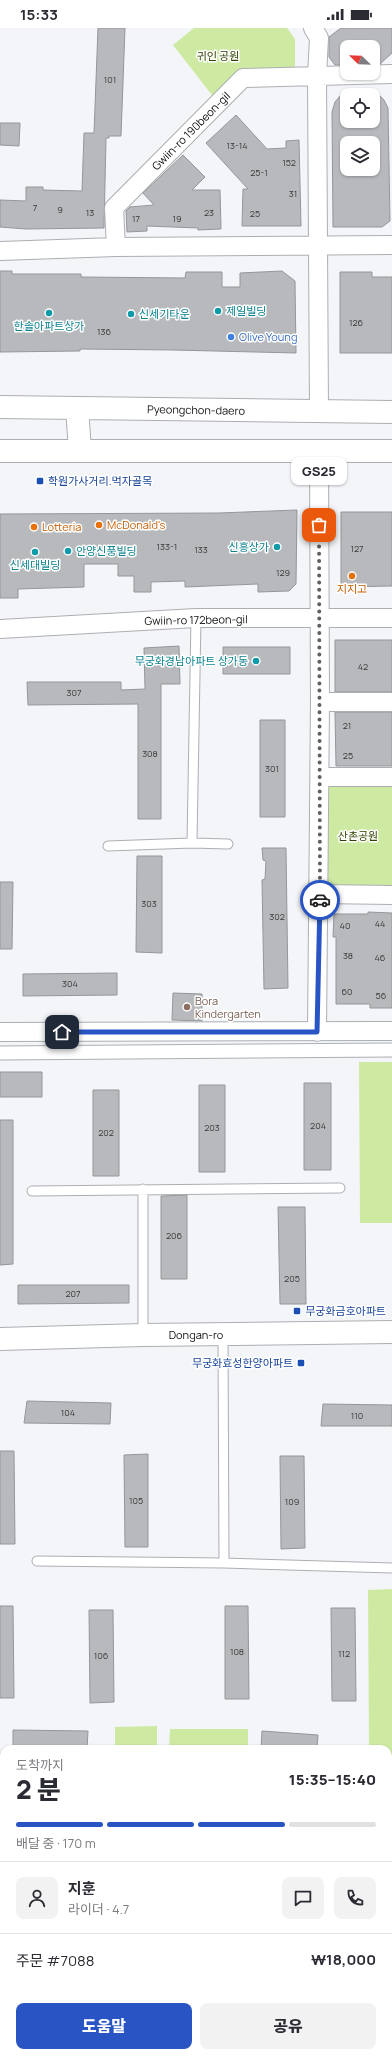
<!DOCTYPE html>
<html lang="ko">
<head>
<meta charset="utf-8">
<style>
	:root { --surface:#fff; --page:#f2f2f3; --text:#2b2b33; --muted:#7c7c81; --line:#e1e1e2; --accent:#2955c4 }
	body { margin:0; font-family:Manrope,"Noto Sans KR",sans-serif; background:var(--page); color:var(--text); height:100vh; display:flex; flex-direction:column; font-size:15px; white-space:nowrap }
	* { box-sizing:border-box; margin:0 }
	p { font-size:13px; color:var(--muted) }
	.icon { flex:none; width:22px; height:22px; fill:none; stroke:currentColor; stroke-width:2; stroke-linecap:round; stroke-linejoin:round }
	.map { position:relative; flex:1; overflow:hidden }
	.sheet { position:absolute; left:0px; top:1717px; width:392px; height:312px; display:flex; flex-direction:column; background:var(--surface); border-radius:12px 12px 0 0; box-shadow:0 1px 3px #0004 }
	.sheet>* { flex:none }
	.needle { width:26px; rotate:293deg }
	.tools { position:absolute; left:340px; top:12px; display:grid; gap:8px }
	.tools a { display:grid; place-items:center; width:40px; height:40px; border-radius:8px; background:var(--surface); box-shadow:0 1px 3px #0004; font-size:20px }
	.pin { position:absolute; display:grid; place-items:center; width:34px; height:34px; color:#fff; margin:-17px; border-radius:8px; box-shadow:0 2px 6px #0006 }
	.courier { position:absolute; display:grid; place-items:center; width:40px; height:40px; margin:-20px; border:3px solid #2955c4; border-radius:50%; background:#fff; color:#222; box-shadow:0 1px 5px #0007 }
	.bubble { position:absolute; height:28px; border-radius:8px; background:var(--surface); box-shadow:0 1px 3px #0004; font-size:13px; font-weight:800; line-height:28px; text-align:center }
	.summary em { font-style:normal; font-weight:800 }
	.summary div { display:flex; flex-direction:column-reverse }
	.summary { display:flex; align-items:center; justify-content:space-between; height:68px; padding:0 16px }
	h1 { font-size:26px; font-weight:800; line-height:30px }
	.bar { display:grid; grid-template-columns:repeat(4,1fr); gap:6px 4px; align-content:center; height:48px; padding:0 16px }
	.bar i { height:5px; border-radius:3px; background:var(--line) }
	.bar .selected { background:var(--accent) }
	.bar p { grid-column:span 4 }
	.line { display:flex; align-items:center; gap:10px; padding:0 16px; border-top:1px solid var(--line) }
	.line div { flex:1 }
	.round { display:grid; place-items:center; flex:none; width:42px; height:42px; border-radius:8px; background:var(--page) }
	.action { display:flex; gap:8px; margin-top:auto; padding:8px 16px }
	.action a { flex:1; height:46px; border-radius:8px; background:var(--accent); color:#fff; font-size:16px; font-weight:800; line-height:46px; text-align:center }
	.action a+a { background:var(--page); color:var(--text) }
	.status { display:flex; justify-content:space-between; align-items:center; height:28px; padding:0 20px; background:var(--surface); direction:ltr }
	.status svg { height:11px; fill:currentColor }
	.map>svg:first-child { display:block }
	.green { fill:#ceeaa2 }
	.building { fill:#b7b9bc; stroke:#949699; fill-rule:evenodd }
	.lines { fill:none; stroke-linecap:round; stroke-linejoin:round }
	.service-casing { stroke:#acafb2; stroke-width:11 }
	.pedestrian-casing { stroke:#acafb2; stroke-width:15 }
	.minor-casing { stroke:#acafb2; stroke-width:20 }
	.tertiary-casing { stroke:#acafb2; stroke-width:24 }
	.primary-casing { stroke:#acafb2; stroke-width:24 }
	.service { stroke:#fff; stroke-width:9 }
	.pedestrian { stroke:#fff; stroke-width:13 }
	.minor { stroke:#fff; stroke-width:18 }
	.tertiary { stroke:#fff; stroke-width:22 }
	.primary { stroke:#fff; stroke-width:22 }
	.done { stroke:#5e6061; stroke-width:4; stroke-dasharray:0 7.2 }
	.route { stroke:#2955c4; stroke-width:5 }
	.culture-dot { fill:#0f9aa8; stroke:#fff; stroke-width:1.5 }
	.shop-dot { fill:#3f7fe0; stroke:#fff; stroke-width:1.5 }
	.transit-dot { fill:#1a4fb4; stroke:#fff; stroke-width:1.5 }
	.food-dot { fill:#e8710a; stroke:#fff; stroke-width:1.5 }
	.education-dot { fill:#8d6e63; stroke:#fff; stroke-width:1.5 }
	.labels { text-anchor:middle; stroke-width:3; stroke-linejoin:round; paint-order:stroke }
	.number-label { font-size:9px; fill:#383a3b }
	.park-label { font-size:11px; fill:#2f4201; stroke:#fff }
	.street-label { font-size:11px; fill:#0e0f10; stroke:#fff }
	.culture-label { font-size:11px; fill:#0d838f; stroke:#fff; text-anchor:start }
	.shop-label { font-size:11px; fill:#366cbe; stroke:#fff; text-anchor:start }
	.transit-label { font-size:11px; fill:#164399; stroke:#fff; text-anchor:start }
	.food-label { font-size:11px; fill:#c56008; stroke:#fff; text-anchor:start }
	.education-label { font-size:11px; fill:#785e54; stroke:#fff; text-anchor:start }
</style>
</head>
<body>
<div class="status"><b>15:33</b><svg viewBox="0 0 49 12"><path d="M0 12V9h3v3zM5 12V6h3v6zM10 12V3h3v9zM15 12V0h3v12zM26 1h20v11H26zM47 4h2v5h-2z"/></svg></div>
<div class="map">
<svg width="392" height="2029" viewBox="0 0 392 2029">
	<rect width="100%" height="100%" fill="#f3f5f8"/>
	<path class="green" d="M194 0H287L295 11V45H240L215 71 173 17Z
		M392 754V860L325 861 324 755Z
		M359 1034H392V1195H360Z
		M392 1561V1746H388V1721H369L368 1562Z
		M157 1698V1721H115V1699Z
		M170 1701H248V1721H169Z"/>
	<path class="building" d="M98 0H125L121 108H109V110H106L104 200 26 201 0 199V172L26 173V159H43V162L82 163 84 105H94Z
		M341 0H392V25L380 36H373V19H347V37H335L329 29V9Z
		M347 60V93H373V61L384 72 388 80 390 193 382 199H333L332 84 335 74ZM347 115H373V141H347Z
		M236 87 267 121 286 120V113L299 112 301 198H242L243 161H248L206 115Z
		M0 95H20L19 118 0 117Z
		M183 127 205 149 192 162H220L221 201 198 202V200L147 198V203L127 204 126 183 130 179 154 177 143 165Z
		M0 243H12V246H81V249L185 250 186 244H222V259H240V245L282 243 295 253 296 325 173 322 80 321V323L0 324Z
		M340 244H372V249H392V325H340Z
		M297 482 296 556 289 563 258 564V556L185 559V553L151 554V564H134V548H118V536H84V559L18 561V570H0V486L219 485Z
		M341 484H392V558L341 559Z
		M335 612H392V664H335Z
		M179 618 180 656H161V791H138V676L28 677 27 654H121V662L145 661 144 620Z
		M223 619H290V646H223Z
		M335 684H392V738H336Z
		M260 692H285V789H260Z
		M262 820H286L288 960 264 961 262 852 265 851 266 833 263 832Z
		M137 828H162V925L136 924Z
		M0 854H13L12 921H0Z
		M368 884 392 885V980H370V976H336V909H333L334 886H368Z
		M117 945V967L23 968V946Z
		M173 965 202 966V993L172 992Z
		M0 1044H42V1069H0Z
		M304 1055H331V1142H304Z
		M199 1057H225V1144H199Z
		M93 1062H119V1148H93Z
		M0 1092H13V1236L0 1237Z
		M187 1167V1251H161V1168Z
		M278 1179H305L306 1276H280Z
		M18 1257H129V1275L18 1276Z
		M27 1373 111 1375 110 1396 24 1395Z
		M323 1376 392 1377V1398H321Z
		M0 1423H14L15 1516H0Z
		M148 1426V1519H125L124 1427Z
		M280 1428H304L305 1520 281 1521Z
		M0 1578H13L14 1670H0Z
		M225 1578H248L249 1671H225Z
		M331 1580H355L356 1673H332Z
		M89 1582H113L114 1674 90 1675Z
		M13 1702 88 1703 87 1721H13Z
		M262 1703 318 1707 317 1721H261Z"/>
	<g class="lines">
		<g class="service-casing">
			<path id="service" d="M192 815 228 816
				M108 818 192 815 196 590
				M143 1161V1307
				M32 1163 340 1160
				M223 1308 224 1535 392 1540
				M37 1533 224 1535"/>
		</g>
		<g class="pedestrian-casing">
			<path id="pedestrian" d="M0 1025 392 1022"/>
		</g>
		<g class="minor-casing">
			<path id="minor" d="M313 0 319 10 317 48 319 384
				M116 219 114 180 243 50 392 46
				M0 223 116 219 392 217
				M0 601 196 590H392
				M320 674H392
				M320 749H392
				M320 866 392 867
				M0 1004 392 1003
				M317 1004 320 674 319 423
				M388 2003H392
				M0 2012H4
				M367 2029 368 2025"/>
		</g>
		<g class="tertiary-casing">
			<path id="tertiary" d="M0 379 392 384
				M77 380 80 422
				M0 423H392
				M0 1311 143 1307 392 1304"/>
		</g>
		<g class="primary-casing">
			<path id="primary" d="M388 1796H392
				M0 1799H4
				M388 1844H392
				M0 1848H4"/>
		</g>
		<use href="#service" class="service"/>
		<use href="#pedestrian" class="pedestrian"/>
		<use href="#minor" class="minor"/>
		<use href="#tertiary" class="tertiary"/>
		<use href="#primary" class="primary"/>
	</g>
	<g class="lines">
		<path class="done" d="M319 497 320 872"/>
		<path class="route" d="M62 1004H317L320 872"/>
	</g>
	<g class="culture-dot">
		<circle cx="218" cy="283" r="4"/>
		<circle cx="49" cy="285" r="4"/>
		<circle cx="131" cy="286" r="4"/>
		<circle cx="277" cy="519" r="4"/>
		<circle cx="68" cy="523" r="4"/>
		<circle cx="35" cy="524" r="4"/>
		<circle cx="256" cy="633" r="4"/>
	</g>
	<circle class="shop-dot" cx="231" cy="309" r="4"/>
	<g class="transit-dot">
		<rect x="36" y="449" width="8" height="8" rx="2"/>
		<rect x="293" y="1279" width="8" height="8" rx="2"/>
		<rect x="297" y="1331" width="8" height="8" rx="2"/>
	</g>
	<g class="food-dot">
		<circle cx="99" cy="497" r="4"/>
		<circle cx="34" cy="499" r="4"/>
		<circle cx="352" cy="548" r="4"/>
	</g>
	<circle class="education-dot" cx="187" cy="979" r="4"/>
	<g class="labels">
		<g class="number-label">
			<text x="110" y="55">101</text>
			<text x="237" y="121">13-14</text>
			<text x="289" y="138">152</text>
			<text x="259" y="148">25-1</text>
			<text x="293" y="169">31</text>
			<text x="35" y="183">7</text>
			<text x="60" y="185">9</text>
			<text x="90" y="188">13</text>
			<text x="209" y="188">23</text>
			<text x="255" y="189">25</text>
			<text x="136" y="194">17</text>
			<text x="177" y="194">19</text>
			<text x="356" y="298">126</text>
			<text x="104" y="307">136</text>
			<text x="167" y="522">133-1</text>
			<text x="357" y="524">127</text>
			<text x="201" y="525">133</text>
			<text x="283" y="548">129</text>
			<text x="363" y="642">42</text>
			<text x="74" y="668">307</text>
			<text x="347" y="701">21</text>
			<text x="150" y="729">308</text>
			<text x="348" y="731">25</text>
			<text x="272" y="744">301</text>
			<text x="149" y="879">303</text>
			<text x="277" y="892">302</text>
			<text x="380" y="899">44</text>
			<text x="345" y="901">40</text>
			<text x="348" y="931">38</text>
			<text x="380" y="933">46</text>
			<text x="70" y="959">304</text>
			<text x="347" y="967">60</text>
			<text x="381" y="971">56</text>
			<text x="318" y="1101">204</text>
			<text x="212" y="1103">203</text>
			<text x="106" y="1108">202</text>
			<text x="174" y="1211">206</text>
			<text x="292" y="1254">205</text>
			<text x="73" y="1269">207</text>
			<text x="68" y="1388">104</text>
			<text x="357" y="1391">110</text>
			<text x="136" y="1476">105</text>
			<text x="292" y="1477">109</text>
			<text x="237" y="1627">108</text>
			<text x="344" y="1629">112</text>
			<text x="101" y="1631">106</text>
		</g>
		<g class="park-label">
			<text x="218" y="32">귀인 공원</text>
			<text x="358" y="812">산촌공원</text>
		</g>
		<g class="street-label">
			<text transform="translate(191 103) rotate(-45)" y="4">Gwiin-ro 190beon-gil</text>
			<text transform="translate(196 382) rotate(1)" y="4">Pyeongchon-daero</text>
			<text transform="translate(196 592) rotate(-1)" y="4">Gwiin-ro 172beon-gil</text>
			<text x="196" y="1311">Dongan-ro</text>
		</g>
		<g class="culture-label">
			<text x="226" y="287">제일빌딩</text>
			<text x="139" y="290">신세기타운</text>
			<text x="49" y="302" text-anchor="middle">한솔아파트상가</text>
			<text x="269" y="523" text-anchor="end">신흥상가</text>
			<text x="76" y="527">안양신풍빌딩</text>
			<text x="35" y="541" text-anchor="middle">신세대빌딩</text>
			<text x="248" y="637" text-anchor="end">무궁화경남아파트 상가동</text>
		</g>
		<g class="shop-label">
			<text x="239" y="313">Olive Young</text>
		</g>
		<g class="transit-label">
			<text x="48" y="457">학원가사거리.먹자골목</text>
			<text x="305" y="1287">무궁화금호아파트</text>
			<text x="293" y="1339" text-anchor="end">무궁화효성한양아파트</text>
		</g>
		<g class="food-label">
			<text x="107" y="501">McDonald's</text>
			<text x="42" y="503">Lotteria</text>
			<text x="352" y="565" text-anchor="middle">지지고</text>
		</g>
		<g class="education-label">
			<text x="195" y="977">Bora<tspan x="195" dy="13">Kindergarten</tspan></text>
		</g>
	</g>
</svg>
<div class="tools">
<a><svg class="needle" viewBox="-14 -14 28 28"><path d="M0-13l5 13h-10z" fill="#e53935"/><path d="M0 13l5-13h-10z" fill="#7c7c81"/></svg></a>
<a><svg class="icon" aria-label="locate" viewBox="0 0 24 24"><circle cx="12" cy="12" r="6"/><path d="M12 2v4M12 18v4M2 12h4M18 12h4"/></svg></a>
<a><svg class="icon" aria-label="layers" viewBox="0 0 24 24"><path d="M12 4l9 5-9 5-9-5zM3 14l9 5 9-5"/></svg></a>
</div>
<div class="pin" style="left:319px;top:497px;background:#ea580c"><svg class="icon" aria-label="bag" viewBox="0 0 24 24"><path d="M5 8h14l-1 12H6zM9 8a3 3 0 0 1 6 0"/></svg></div>
<div class="pin" style="left:62px;top:1004px;background:#1f2937"><svg class="icon" aria-label="home" viewBox="0 0 24 24"><path d="M3 11l9-7 9 7M6 9v11h12V9"/></svg></div>
<div class="courier" style="left:320px;top:872px"><svg class="icon" aria-label="car" viewBox="0 0 24 24"><path d="M5 17H2v-5l4-1 3-4h7l3 4 3 1v5h-3M9 17h6M6 11h13"/><circle cx="7" cy="17" r="2"/><circle cx="17" cy="17" r="2"/></svg></div>
<div class="bubble" style="left:291px;top:429px;width:56px">GS25</div>
<section class="sheet">
<div class="summary"><div><h1>2 분</h1><p>도착까지</p></div><em>15:35–15:40</em></div>
<div class="bar"><i class="selected"></i><i class="selected"></i><i class="selected"></i><i></i><p>배달 중 · 170 m</p></div>
<div class="line" style="height:72px"><a class="round"><svg class="icon" aria-label="person" viewBox="0 0 24 24"><circle cx="12" cy="8" r="4"/><path d="M4 21q1-7 8-7t8 7"/></svg></a><div><b>지훈</b><p>라이더 · 4.7</p></div><a class="round"><svg class="icon" aria-label="chat" viewBox="0 0 24 24"><path d="M4 5h16v11H9l-5 4z"/></svg></a><a class="round"><svg class="icon" aria-label="phone" viewBox="0 0 24 24"><path d="M5 4h4l2 5-3 2q2 4 5 5l2-3 5 2v4C11 20 4 13 5 4z"/></svg></a></div>
<div class="line" style="height:52px"><div>주문 #7088</div><b>₩18,000</b></div>
<div class="action"><a>도움말</a><a>공유</a></div>
</section>
</div>
</body>
</html>
